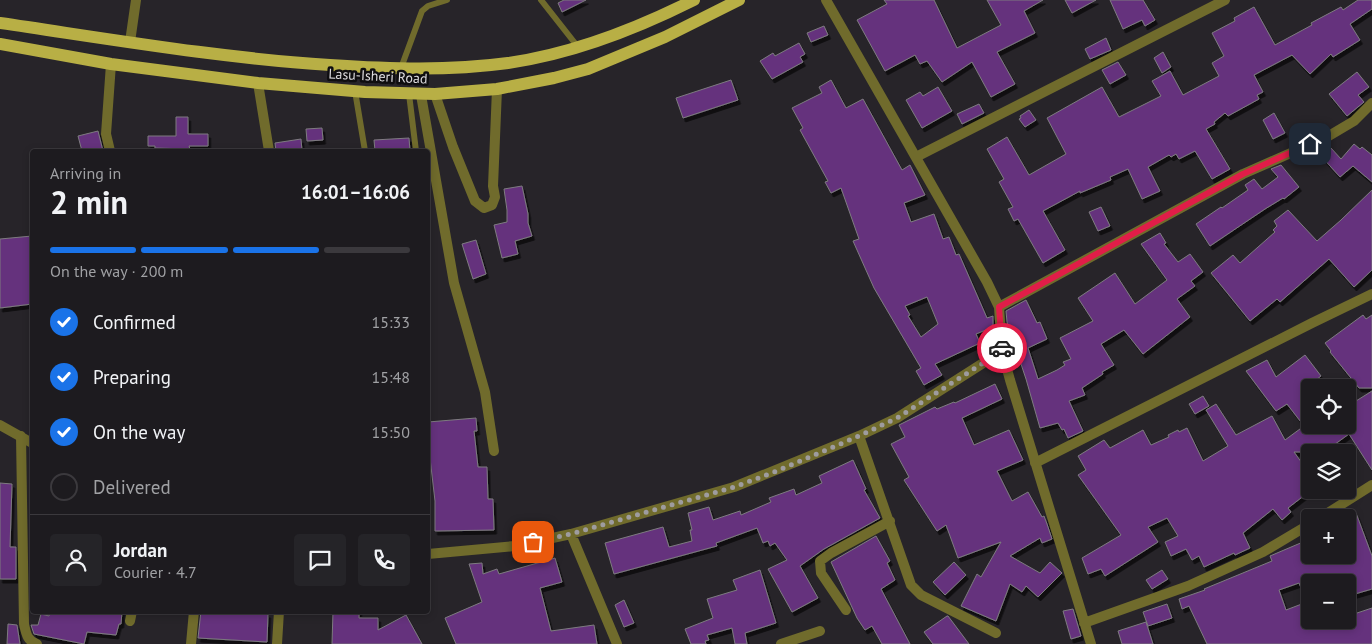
<!DOCTYPE html>
<html lang="en">
<head>
<meta charset="utf-8">
<style>
	:root { --surface:#1d1b1f; --page:#252428; --text:#f1f3f6; --muted:#a0a1a4; --line:#3b393d; --accent:#1a73e8 }
	body { margin:0; font-family:"PT Sans",sans-serif; background:var(--page); color:var(--text); height:100vh; display:flex; flex-direction:column; font-size:19px; white-space:nowrap }
	* { box-sizing:border-box; margin:0 }
	p { font-size:16px; color:var(--muted) }
	.icon { flex:none; width:28px; height:28px; fill:none; stroke:currentColor; stroke-width:2; stroke-linecap:round; stroke-linejoin:round }
	.map { position:relative; flex:1; overflow:hidden }
	.details { position:absolute; left:30px; top:149px; width:400px; height:465px; display:flex; flex-direction:column; background:var(--surface); border-radius:5px; box-shadow:0 2px 8px #0003,0 0 0 1px var(--line) }
	.details>* { flex:none }
	.fabs { position:absolute; left:1301px; top:379px; display:grid; gap:10px }
	.fabs a { display:grid; place-items:center; width:55px; height:55px; border-radius:5px; background:var(--surface); box-shadow:0 2px 8px #0003,0 0 0 1px var(--line); font-size:25px }
	.pin { position:absolute; display:grid; place-items:center; width:42px; height:42px; color:#fff; margin:-21px; border-radius:10px; box-shadow:0 2px 8px #0006 }
	.courier { position:absolute; display:grid; place-items:center; width:50px; height:50px; margin:-25px; border:4px solid #e11d48; border-radius:50%; background:#fff; color:#222; box-shadow:0 1px 6px #0007 }
	.head em { font-style:normal; font-weight:700 }
	.head div { display:flex; flex-direction:column-reverse }
	.head { display:flex; align-items:center; justify-content:space-between; height:85px; padding:0 20px }
	h1 { font-size:32px; font-weight:700; line-height:38px }
	.bar { display:grid; grid-template-columns:repeat(4,1fr); gap:8px 5px; align-content:center; height:60px; padding:0 20px }
	.bar i { height:6px; border-radius:4px; background:var(--line) }
	.bar .on { background:var(--accent) }
	.bar p { grid-column:span 4 }
	.line { display:flex; align-items:center; gap:12px; padding:0 20px; border-top:1px solid var(--line) }
	.line div { flex:1 }
	.round { display:grid; place-items:center; flex:none; width:52px; height:52px; border-radius:5px; background:var(--page) }
	ol { padding:0 20px; list-style:none }
	li { display:flex; align-items:center; gap:15px; height:55px }
	li p { margin-inline-start:auto }
	li .icon { padding:5px; border-radius:50%; background:var(--accent); color:#fff; stroke-width:4 }
	li:last-child { color:var(--muted) }
	li i { width:28px; height:28px; border:2px solid var(--line); border-radius:50% }
	.map>svg:first-child { display:block }
	.building { fill:#65337d; stroke:#7e7b80; fill-rule:evenodd; filter:url(#shadow) }
	.lines { fill:none; stroke-linecap:round; stroke-linejoin:round }
	.service { stroke:#706b2c; stroke-width:6 }
	.minor { stroke:#706b2c; stroke-width:10 }
	.primary { stroke:#b8af45; stroke-width:12 }
	.done { stroke:#9e9c9f; stroke-width:5; stroke-dasharray:0 9 }
	.route { stroke:#e11d48; stroke-width:6 }
	.labels { text-anchor:middle; stroke-width:5; stroke-linejoin:round; paint-order:stroke }
	.street-label { font-size:14px; fill:#dedcdf; stroke:#0f0e10 }
</style>
</head>
<body>
<div class="map">
<svg width="1372" height="644" viewBox="0 0 1372 644">
	<defs>
		<filter id="shadow"><feDropShadow dx="2.5" dy="4" stdDeviation="0" flood-color="#0009"/></filter>
	</defs>
	<rect width="100%" height="100%" fill="#272429"/>
	<path class="building" d="M564 0H586L562 12 558 3Z
		M884 0H934L957 48 1001 25 987 0H1043L1024 11 1035 33 997 52 1015 84 991 97 972 62 942 82 927 61 920 64 915 55 885 71 857 20 887 4Z
		M1065 0H1096L1072 13Z
		M1110 0H1143L1155 20 1145 26 1142 20 1123 29Z
		M1358 0H1372V9L1350 24 1360 40 1333 57 1331 54 1310 74 1292 55 1254 75 1263 92 1257 95 1259 99 1228 116 1225 113 1214 122 1215 124 1206 129 1230 169 1212 179 1195 151 1179 159 1176 154 1171 157 1169 155 1148 167 1160 191 1142 199 1128 169 1110 177 1111 180 1080 193V191L1043 211 1065 250 1043 263 1018 219 1014 221 1008 209 1013 207 999 182 1004 179 987 149 1007 137 1029 175 1066 154 1047 118 1102 87 1119 117 1161 96 1152 81 1170 71 1183 95 1219 76 1212 63 1224 56 1212 33 1235 21 1234 18 1254 7 1275 45 1312 25 1311 23 1341 7 1343 10Z
		M824 26 828 35 811 42 807 33Z
		M1106 38 1111 50 1090 59 1085 49Z
		M799 43 805 54 800 57 803 62 772 79 760 61 773 53 775 56Z
		M1163 52 1171 67 1162 73 1154 58Z
		M1118 62 1126 75 1110 84 1102 70Z
		M1357 72 1369 87 1358 95 1364 102 1347 116 1329 94Z
		M731 80 738 100 683 118 676 98Z
		M831 80 846 108 863 99 902 170 910 165 925 195 904 203 911 222 934 214 943 239 949 237 956 255 959 254 987 318 993 316V327L976 334 980 343 935 364 942 375 924 385 916 371 921 368 874 288 853 241 859 239 841 188 831 193 825 182 828 181 800 130 803 128 792 108 822 93 819 87ZM927 297 938 324 921 337 908 316 910 315 905 306Z
		M938 87 952 111 922 128 906 100 920 92 923 96Z
		M979 104 984 113 962 124 957 114Z
		M1029 110 1036 120 1025 127 1019 119 1021 118 1020 116Z
		M1274 113 1285 133 1273 139 1263 120Z
		M176 117H188V134H208V146H189L190 149 155 148V146H148V136H176Z
		M322 128 323 140 307 141 306 129Z
		M98 131 103 151H82L78 136Z
		M409 138 410 151H375L374 140Z
		M301 139 302 151H276L275 143Z
		M1354 144 1360 149 1362 147 1372 155V182L1353 166 1340 177 1321 156 1331 148 1341 159Z
		M1281 165 1299 187 1284 199 1283 198 1265 209 1210 246 1196 224 1221 207 1222 208 1248 190 1245 185 1254 179 1262 189 1278 177 1271 169Z
		M522 186 528 214V223L532 236 515 241 518 254 502 258 494 225 507 222V210L504 189Z
		M1372 190V270L1354 287 1329 259 1280 302 1277 299 1250 321 1211 273 1233 255 1240 263 1275 232 1273 230 1277 226 1274 221 1288 210 1317 241 1341 220Z
		M1101 207 1110 226 1098 231 1089 212Z
		M1160 233 1166 243 1164 244 1178 262 1190 254 1203 272 1191 281 1195 286 1177 299 1190 317 1143 354 1124 330 1101 344 1114 365 1102 372 1103 374 1082 388 1085 395 1069 401 1083 431 1068 438 1064 429 1062 430 1058 423 1040 428 1026 379 1007 322 1006 311 1026 300 1037 323 1040 322 1047 339 1028 348 1038 379 1057 370 1065 365 1063 362 1071 359 1060 338 1093 321 1078 298 1115 273 1135 304 1167 280 1141 244Z
		M32 236V304L0 308V239Z
		M476 240 486 274 473 279 462 244Z
		M1363 315 1366 319 1372 315V388H1359L1330 352 1331 351 1325 343Z
		M1305 355 1321 376 1316 380 1322 388H1310V425H1348V406L1372 391V470L1349 434 1331 447 1334 452H1294L1310 474V491L1288 508 1291 512 1282 520 1273 509 1243 533 1250 548 1235 555 1234 553 1204 567 1199 556 1192 560 1186 549 1171 556 1165 542 1178 536 1167 518 1148 527 1158 542 1105 576 1101 569 1088 574 1082 558 1121 535 1078 475 1086 470 1078 456 1104 440 1110 448 1143 430 1151 445 1169 437 1168 435 1178 430 1179 432 1187 428 1203 461 1228 446 1206 410 1216 404 1236 435 1272 416 1285 440 1304 426 1287 404 1276 411 1246 371 1267 360 1276 377Z
		M995 384 1002 399 962 418 974 445 1009 430 1023 460 997 471 1012 501 1028 492 1042 517 1044 516 1047 524 1052 539 1042 543 1040 538 1010 556 1040 573 1050 562 1062 573 1038 597 1026 586 1022 592 1010 584 996 621 961 606 977 574 981 577 1001 542 958 558 946 525 937 531 904 480 909 477 891 444 905 437 899 425 935 407 937 409 954 402 955 403Z
		M1203 396 1209 406 1195 414 1189 404Z
		M476 418 477 431H474L478 467H487L488 499H493L494 530 435 531V501L430 458 428 459V422Z
		M853 460 866 489 864 490 880 518 824 549 800 566 818 598 792 612 768 569 787 560 775 543 770 546 768 541 763 543 757 528 716 543 717 546 614 574 605 543 663 527 669 547 692 541 690 530H692L688 513 709 507 713 520 740 511 741 515 771 502 769 498 794 489 796 495 822 483 819 476Z
		M0 483 12 484 10 547H16V579H0Z
		M1356 513 1372 556V589L1348 596V582H1310V620H1325L1326 623 1336 620H1348V616L1372 608V644H1207L1189 606 1182 609 1179 599 1205 590 1204 589 1272 561 1270 556 1310 539V555H1348V516ZM1299 583 1307 602 1286 610 1279 590Z
		M876 536 890 561 887 563 895 580 881 589 910 644H882L872 626 865 630 857 618 831 562Z
		M555 558 562 582 540 588 551 631 594 625 597 644H456L445 618 482 602 469 564 482 563 483 574 497 569 499 574Z
		M954 562 966 575 945 595 933 582Z
		M760 570 776 623 745 633 747 644H735L732 628 707 635 709 640 705 641 706 644H691L685 629 713 618 707 599 737 590 733 580Z
		M1162 570 1168 579 1152 589 1146 580Z
		M624 600 634 623 624 627 615 605Z
		M1167 604 1172 618 1148 626 1143 612Z
		M1073 609 1081 636 1071 639 1063 611Z
		M50 611H122L121 624H119L116 635 87 632 84 644 34 634 31 625H38L41 614 49 616Z
		M201 611 268 614 267 642 198 638Z
		M333 611H359V618H378V630L406 615 422 644H332Z
		M947 616H948L969 644H933L924 632Z
		M1146 622 1153 644H1122L1118 631Z
		M8 624 17 625 20 644H7Z"/>
	<g class="lines">
		<path class="service" d="M541 0 578 47
			M401 68 422 11 428 6 447 0
			M355 91 365 151
			M409 94 416 151"/>
		<path class="minor" d="M826 0 987 282 999 307 1002 351 1010 380 1091 644
			M130 42 136 0
			M258 83 269 151
			M435 94 453 147 475 201 484 208 492 205 495 197 493 186 497 89
			M421 95 454 283 485 392 494 451
			M110 151 106 134 111 64
			M916 157 1225 0
			M999 307 1243 174 1327 137 1354 121 1372 103
			M0 425 32 443
			M21 436 24 624C26 633 27 641 37 644
			M859 436 911 585 921 595 996 633
			M1035 463 1312 323 1372 294
			M1320 518 1372 485
			M571 534 617 644
			M428 554 515 546 571 534 734 487 859 436 897 418 1002 351
			M846 610 821 573 820 561 831 553 890 521
			M130 621 132 611
			M1084 623 1188 586 1263 552 1310 524
			M191 644 194 611
			M277 644 279 611
			M781 644 820 631"/>
		<path class="primary" d="M0 23C110 39 220 58 330 65 390 69 449 71 508 63 573 54 636 29 694 0
			M0 44 111 64 258 83 365 92 435 94 497 89 554 78 588 69 665 37 739 0"/>
	</g>
	<g class="lines">
		<path class="done" d="M533 542 571 534 734 487 772 473 859 436 897 418 1002 351V348"/>
		<path class="route" d="M1002 348 999 307 1243 174 1310 144"/>
	</g>
	<g class="labels">
		<g class="street-label">
			<text transform="translate(378 76) rotate(3)" y="5">Lasu-Isheri Road</text>
		</g>
	</g>
</svg>
<div class="fabs">
<a><svg class="icon" aria-label="locate" viewBox="0 0 24 24"><circle cx="12" cy="12" r="6"/><path d="M12 2v4M12 18v4M2 12h4M18 12h4"/></svg></a>
<a><svg class="icon" aria-label="layers" viewBox="0 0 24 24"><path d="M12 4l9 5-9 5-9-5zM3 14l9 5 9-5"/></svg></a>
<a>+</a>
<a>−</a>
</div>
<div class="pin" style="left:533px;top:542px;background:#ea580c"><svg class="icon" aria-label="bag" viewBox="0 0 24 24"><path d="M5 8h14l-1 12H6zM9 8a3 3 0 0 1 6 0"/></svg></div>
<div class="pin" style="left:1310px;top:144px;background:#1f2937"><svg class="icon" aria-label="home" viewBox="0 0 24 24"><path d="M3 11l9-7 9 7M6 9v11h12V9"/></svg></div>
<div class="courier" style="left:1002px;top:348px"><svg class="icon" aria-label="car" viewBox="0 0 24 24"><path d="M5 17H2v-5l4-1 3-4h7l3 4 3 1v5h-3M9 17h6M6 11h13"/><circle cx="7" cy="17" r="2"/><circle cx="17" cy="17" r="2"/></svg></div>
<section class="details">
<div class="head"><div><h1>2 min</h1><p>Arriving in</p></div><em>16:01–16:06</em></div>
<div class="bar"><i class="on"></i><i class="on"></i><i class="on"></i><i></i><p>On the way · 200 m</p></div>
<ol>
<li><svg class="icon" aria-label="check" viewBox="0 0 24 24"><path d="M5 12l5 5 9-10"/></svg>Confirmed<p>15:33</p></li>
<li><svg class="icon" aria-label="check" viewBox="0 0 24 24"><path d="M5 12l5 5 9-10"/></svg>Preparing<p>15:48</p></li>
<li><svg class="icon" aria-label="check" viewBox="0 0 24 24"><path d="M5 12l5 5 9-10"/></svg>On the way<p>15:50</p></li>
<li><i></i>Delivered</li>
</ol>
<div class="line" style="height:90px"><a class="round"><svg class="icon" aria-label="person" viewBox="0 0 24 24"><circle cx="12" cy="8" r="4"/><path d="M4 21q1-7 8-7t8 7"/></svg></a><div><b>Jordan</b><p>Courier · 4.7</p></div><a class="round"><svg class="icon" aria-label="chat" viewBox="0 0 24 24"><path d="M4 5h16v11H9l-5 4z"/></svg></a><a class="round"><svg class="icon" aria-label="phone" viewBox="0 0 24 24"><path d="M5 4h4l2 5-3 2q2 4 5 5l2-3 5 2v4C11 20 4 13 5 4z"/></svg></a></div>
</section>
</div>
</body>
</html>
